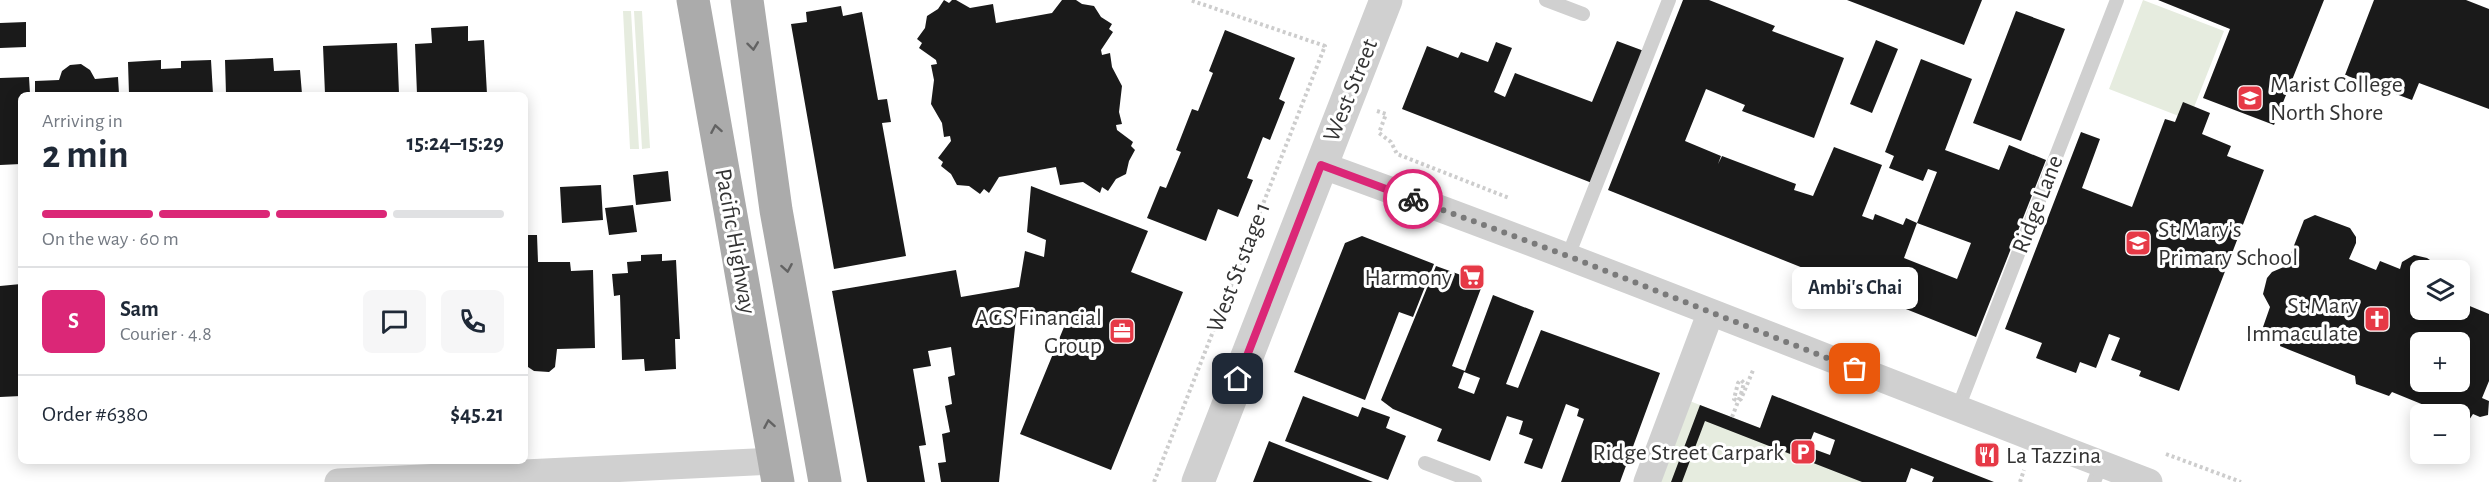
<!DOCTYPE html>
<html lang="en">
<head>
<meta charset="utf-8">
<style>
	:root { --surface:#fff; --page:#f6f6f7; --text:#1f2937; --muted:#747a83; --line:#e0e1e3; --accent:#db2777 }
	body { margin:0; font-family:"Alegreya Sans",sans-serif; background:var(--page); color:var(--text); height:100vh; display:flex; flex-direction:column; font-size:22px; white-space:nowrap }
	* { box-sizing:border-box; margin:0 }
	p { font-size:20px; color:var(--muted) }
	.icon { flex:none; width:33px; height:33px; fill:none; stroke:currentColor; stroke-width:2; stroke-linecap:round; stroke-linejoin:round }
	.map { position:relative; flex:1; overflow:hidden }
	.panel { position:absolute; left:18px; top:92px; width:510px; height:372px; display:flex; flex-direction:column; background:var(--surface); border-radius:9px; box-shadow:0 3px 15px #0003 }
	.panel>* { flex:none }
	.controls { position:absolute; left:2410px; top:260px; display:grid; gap:12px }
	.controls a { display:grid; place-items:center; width:60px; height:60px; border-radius:9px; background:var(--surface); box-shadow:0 3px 15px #0003; font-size:30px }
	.pin { position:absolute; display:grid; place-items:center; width:51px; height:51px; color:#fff; margin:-26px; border-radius:12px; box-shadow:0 3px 9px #0006 }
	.courier { position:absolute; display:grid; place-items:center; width:60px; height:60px; margin:-30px; border:4px solid #db2777; border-radius:50%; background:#fff; color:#222; box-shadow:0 2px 8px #0007 }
	.bubble { position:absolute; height:42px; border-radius:9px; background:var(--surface); box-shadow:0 3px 15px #0003; font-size:20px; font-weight:600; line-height:42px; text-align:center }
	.headline em { font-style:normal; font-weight:600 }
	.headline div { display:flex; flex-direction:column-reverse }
	.headline { display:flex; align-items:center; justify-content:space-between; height:102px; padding:0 24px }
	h1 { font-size:39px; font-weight:600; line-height:45px }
	.bar { display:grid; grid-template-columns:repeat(4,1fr); gap:9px 6px; align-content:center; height:72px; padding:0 24px }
	.bar i { height:8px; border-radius:4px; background:var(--line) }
	.bar .active { background:var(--accent) }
	.bar p { grid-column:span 4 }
	.line { display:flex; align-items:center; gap:15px; padding:0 24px; border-top:2px solid var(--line) }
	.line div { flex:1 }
	.round { display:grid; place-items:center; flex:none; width:63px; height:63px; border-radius:9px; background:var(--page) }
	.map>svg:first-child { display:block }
	.green { fill:#e6ecdf }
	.building { fill:#1a1a1a; fill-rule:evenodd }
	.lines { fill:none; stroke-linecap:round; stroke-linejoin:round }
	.path { stroke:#cdcdcd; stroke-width:4; stroke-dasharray:3 3; stroke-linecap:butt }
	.service { stroke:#d0d0d0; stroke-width:14 }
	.minor { stroke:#d0d0d0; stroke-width:27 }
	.tertiary { stroke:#d0d0d0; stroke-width:33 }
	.primary { stroke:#ababab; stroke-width:33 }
	.path-bridge { stroke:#cdcdcd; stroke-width:4; stroke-dasharray:3 3; stroke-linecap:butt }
	.oneway { stroke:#636363 }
	.done { stroke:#7a7a7a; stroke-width:6; stroke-dasharray:0 10.8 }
	.route { stroke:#db2777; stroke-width:8 }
	.labels { text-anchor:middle; stroke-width:6; stroke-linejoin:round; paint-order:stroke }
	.poi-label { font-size:24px; fill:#333; stroke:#fff; text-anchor:end }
	.street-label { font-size:24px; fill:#333; stroke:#fff }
</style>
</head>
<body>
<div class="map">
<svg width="2489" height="482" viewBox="0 0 2489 482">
	<rect width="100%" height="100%" fill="#fff"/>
	<path class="green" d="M2143 0 2224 31 2189 120 2109 89Z
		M623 11H631L639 149H630Z
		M634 11H642L650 148 642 149Z
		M1687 400 1900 482H1655Z"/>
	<path class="building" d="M944 0 949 3 952 0H956L970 8 993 4 996 23 1052 13 1062 0H1076L1082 4 1094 6 1101 17 1112 24 1109 29 1113 32 1101 50 1102 55 1110 53 1112 67 1122 86 1119 112 1122 124 1116 125 1117 130 1133 142 1131 146 1135 150 1129 161 1126 174 1116 179 1108 191 1102 187 1100 193 1083 182 1060 185 1056 167 999 177 989 193 984 189 980 194 969 186 957 185 951 174 941 166 943 162 938 158 951 141 950 136 944 137 942 123 931 104 934 80 931 65 937 64 936 60 919 48 922 43 917 39 925 28 927 16 938 9Z
		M1683 0H1709L1775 26 1772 31 1844 58 1814 138 1742 111 1745 105 1706 89 1685 141 1721 156 1718 164 1722 156 1796 184 1794 190 1813 196 1834 147 1882 165 1862 216 1873 220 1875 214 1903 225 1906 218 1917 223 1937 172 1928 169 1923 181 1889 168 1894 156 1885 152 1921 59 1972 79 1945 150 1999 170 2009 145 2046 160 1976 337 1608 190ZM1917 223 1971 243 1957 279 1904 258Z
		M1847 0H1982L1964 45Z
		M2158 0H2324L2274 125 2203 98 2230 29Z
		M2374 0H2466L2489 9V109L2419 83 2412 100 2345 75Z
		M841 6 843 16 862 12 878 100 887 99 891 122 882 123 906 256 834 269 791 24 807 22 806 12Z
		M2016 11 2065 29 2021 141 1973 123Z
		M26 22V47L0 48V23Z
		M468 26V41L484 40 487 94H417L415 44 432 43 431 28Z
		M1225 30 1295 58 1279 99 1285 102 1270 140 1263 137 1247 178 1253 180 1238 217 1218 209 1206 241 1147 218 1160 186 1166 188 1181 152 1176 150 1192 109 1198 111 1213 73 1209 71Z
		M1876 40 1898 49 1872 113 1850 104Z
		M1617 41 1644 51 1592 183 1402 109 1427 46 1458 58 1461 52 1488 62 1496 42 1512 48 1494 92 1505 97 1515 73 1592 102Z
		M397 43 399 94H325L323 46Z
		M273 58 274 71 300 70 302 94H226L225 60Z
		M161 60V69L181 68V61L211 60 213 94H129L128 62Z
		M81 64 90 70 95 79 118 77 119 94H35V81L59 80 62 71 70 65Z
		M29 77 30 94H21V164L0 165V78Z
		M2183 102 2210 113 2202 134 2231 146 2227 156 2264 170 2179 391 2139 376 2141 371 2111 360 2120 338 2109 334 2096 368 2080 362 2076 373 2036 358 2042 343 2005 329 2081 132 2100 139 2082 188 2132 207 2165 119 2175 122Z
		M668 171 671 201 636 205 633 175Z
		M601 185 603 220 562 223 560 187Z
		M1031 186 1148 231 1131 272 1183 292 1111 470 1020 434 1064 327 1017 308 999 482H941L938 463 946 462 942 434 950 432 945 406 952 404 948 377 955 375 951 347 928 351 931 366 913 369 926 445 919 446 925 482H867L832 291 956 270 961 297 1019 287 1025 251 1044 257 1046 240 1027 232Z
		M633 205 637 232 609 235 605 208Z
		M2315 215 2350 228 2356 237V243L2349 259 2376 270 2380 261 2400 269 2402 262 2414 255 2427 258 2433 262 2436 270H2421V309H2460V302L2489 314V381L2482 398 2489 401 2488 415 2480 417 2473 414 2467 423 2460 420V414H2446L2392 392 2389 396 2356 384 2355 376 2280 346 2282 335 2263 327 2270 307 2263 294 2267 278 2272 272 2286 266 2304 220ZM2421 342H2460V381H2421Z
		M525 235H537L538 262H570L571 271 593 270 595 348 557 349 555 367 549 372 534 371 528 367 527 344H525Z
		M1362 236 1434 264 1413 317 1399 312 1365 400 1294 372 1345 243Z
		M662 254V261L676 260 680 339H675L676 369 645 371 644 359 622 360 620 295 614 296 612 274 628 273 627 262 641 261V255Z
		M1436 266 1483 283 1452 366 1465 371 1493 295 1534 311 1506 384 1518 388 1541 330 1660 373 1620 482H1561L1584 419 1577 416 1579 409 1566 404 1542 469 1524 463 1533 439 1519 434 1523 421 1507 416 1490 461 1437 441 1442 429 1393 409 1381 400ZM1464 372 1480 378 1474 394 1458 388Z
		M21 284V396L0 397V286Z
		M1772 395 1994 482H1932L1934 477 1911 468 1906 482H1862L1705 421 1682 482H1671L1700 405 1760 428ZM1814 432 1835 440 1830 455 1808 447Z
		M1303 396 1358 417 1362 407 1390 417 1386 428 1406 436 1388 480 1285 441Z
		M1269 441 1373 482H1253Z"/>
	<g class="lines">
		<path class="path" d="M1377 111 1386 114 1379 133 1391 142 1397 154 1509 198
			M1741 394 1744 383 1741 380 1738 383 1734 399 1738 401 1741 399 1754 368
			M2166 454 2241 482
			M1154 482 1325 46 1190 0
			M2020 482 2024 470"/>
		<path class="service" d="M1546 0 1583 14
			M1568 256 1669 0
			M1958 408 2117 0
			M1425 463 1475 482
			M2094 482 2101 464"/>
		<path class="minor" d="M1321 165C1599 265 1872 377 2149 482
			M338 482 775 461
			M1647 482 1710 314"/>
		<path class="tertiary" d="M1198 482 1386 0"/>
		<path class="primary" d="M693 0 778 482
			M747 0 776 210 825 482"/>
		<path class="path-bridge" d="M1732 417 1741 394"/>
	</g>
	<defs><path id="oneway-chevron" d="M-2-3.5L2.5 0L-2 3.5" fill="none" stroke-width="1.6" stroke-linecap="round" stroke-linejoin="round" transform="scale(1.5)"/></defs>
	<g class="oneway">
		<use href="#oneway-chevron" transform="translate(753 46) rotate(83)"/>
		<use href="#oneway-chevron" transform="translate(716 129) rotate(-100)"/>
		<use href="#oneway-chevron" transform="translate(787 268) rotate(80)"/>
		<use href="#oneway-chevron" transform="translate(769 424) rotate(-100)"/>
	</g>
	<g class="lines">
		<path class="done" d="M1413 199 1568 256 1855 369"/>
		<path class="route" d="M1238 379 1321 165 1413 199"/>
	</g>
	<defs>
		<g id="school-square" transform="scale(1.35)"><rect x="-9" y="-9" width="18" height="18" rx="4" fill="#e63946" stroke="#fff"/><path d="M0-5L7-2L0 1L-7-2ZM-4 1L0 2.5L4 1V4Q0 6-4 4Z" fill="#fff"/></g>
		<g id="supermarket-square" transform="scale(1.35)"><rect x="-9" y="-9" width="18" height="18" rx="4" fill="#e63946" stroke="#fff"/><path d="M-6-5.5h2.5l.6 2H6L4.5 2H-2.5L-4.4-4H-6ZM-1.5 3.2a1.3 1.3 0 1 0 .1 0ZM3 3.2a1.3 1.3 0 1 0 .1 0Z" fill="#fff"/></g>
		<g id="church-square" transform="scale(1.35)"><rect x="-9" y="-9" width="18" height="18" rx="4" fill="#e63946" stroke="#fff"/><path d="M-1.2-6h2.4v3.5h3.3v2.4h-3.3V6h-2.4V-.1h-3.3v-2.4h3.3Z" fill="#fff"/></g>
		<g id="office-square" transform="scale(1.35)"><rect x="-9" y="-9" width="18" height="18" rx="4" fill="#e63946" stroke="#fff"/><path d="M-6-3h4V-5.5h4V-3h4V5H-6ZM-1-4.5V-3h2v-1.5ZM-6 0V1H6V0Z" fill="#fff"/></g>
		<g id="parking-square" transform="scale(1.35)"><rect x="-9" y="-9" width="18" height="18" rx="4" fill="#e63946" stroke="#fff"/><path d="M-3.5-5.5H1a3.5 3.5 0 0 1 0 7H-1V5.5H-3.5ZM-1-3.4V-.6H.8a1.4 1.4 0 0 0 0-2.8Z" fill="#fff"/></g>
		<g id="restaurant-square" transform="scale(1.35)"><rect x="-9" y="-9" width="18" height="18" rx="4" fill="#e63946" stroke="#fff"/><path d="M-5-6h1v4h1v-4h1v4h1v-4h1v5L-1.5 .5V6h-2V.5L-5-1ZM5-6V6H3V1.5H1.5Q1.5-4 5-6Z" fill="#fff"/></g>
	</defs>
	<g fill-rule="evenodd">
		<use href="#school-square" x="2250" y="98"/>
		<use href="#school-square" x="2138" y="243"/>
		<use href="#supermarket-square" x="1472" y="277"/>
		<use href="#church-square" x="2377" y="319"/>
		<use href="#office-square" x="1122" y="331"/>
		<use href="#parking-square" x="1803" y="452"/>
		<use href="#restaurant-square" x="1987" y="455"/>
	</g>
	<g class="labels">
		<g class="poi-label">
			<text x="2270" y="92" text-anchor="start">Marist College<tspan x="2270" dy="28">North Shore</tspan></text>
			<text x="2158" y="237" text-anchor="start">St Mary's<tspan x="2158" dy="28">Primary School</tspan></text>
			<text x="1452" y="285">Harmony</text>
			<text x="2358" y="313">St Mary<tspan x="2358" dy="28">Immaculate</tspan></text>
			<text x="1102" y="325">AGS Financial<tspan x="1102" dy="28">Group</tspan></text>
			<text x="1784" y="460">Ridge Street Carpark</text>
			<text x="2006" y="463" text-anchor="start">La Tazzina</text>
		</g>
		<g class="street-label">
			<text transform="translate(1350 90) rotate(-68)" y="8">West Street</text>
			<text transform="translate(2037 204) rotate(-69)" y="8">Ridge Lane</text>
			<text transform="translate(736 241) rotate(80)" y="8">Pacific Highway</text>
			<text transform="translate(1238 267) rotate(-69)" y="8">West St stage 1</text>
		</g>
	</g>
</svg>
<div class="controls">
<a><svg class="icon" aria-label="layers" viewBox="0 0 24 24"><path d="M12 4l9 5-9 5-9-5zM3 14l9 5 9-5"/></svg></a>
<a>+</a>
<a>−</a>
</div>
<div class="pin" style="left:1855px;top:369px;background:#ea580c"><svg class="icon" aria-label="bag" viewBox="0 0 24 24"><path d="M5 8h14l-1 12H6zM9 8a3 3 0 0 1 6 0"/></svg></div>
<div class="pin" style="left:1238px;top:379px;background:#1f2937"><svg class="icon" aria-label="home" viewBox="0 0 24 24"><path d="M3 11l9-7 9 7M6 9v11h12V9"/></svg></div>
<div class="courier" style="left:1413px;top:199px"><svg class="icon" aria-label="bike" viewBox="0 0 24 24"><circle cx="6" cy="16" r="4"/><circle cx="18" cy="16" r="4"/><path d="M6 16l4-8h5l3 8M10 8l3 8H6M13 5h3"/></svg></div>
<div class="bubble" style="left:1792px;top:267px;width:126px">Ambi's Chai</div>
<section class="panel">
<div class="headline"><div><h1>2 min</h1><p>Arriving in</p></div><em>15:24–15:29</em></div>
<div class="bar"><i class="active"></i><i class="active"></i><i class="active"></i><i></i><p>On the way · 60 m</p></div>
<div class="line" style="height:108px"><b class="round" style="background:var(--accent);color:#fff">S</b><div><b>Sam</b><p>Courier · 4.8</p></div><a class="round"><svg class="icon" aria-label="chat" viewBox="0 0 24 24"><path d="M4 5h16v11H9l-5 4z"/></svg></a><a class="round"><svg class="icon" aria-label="phone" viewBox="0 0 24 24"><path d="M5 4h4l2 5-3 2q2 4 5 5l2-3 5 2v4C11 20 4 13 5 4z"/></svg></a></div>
<div class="line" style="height:78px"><div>Order #6380</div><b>$45.21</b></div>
</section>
</div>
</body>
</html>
